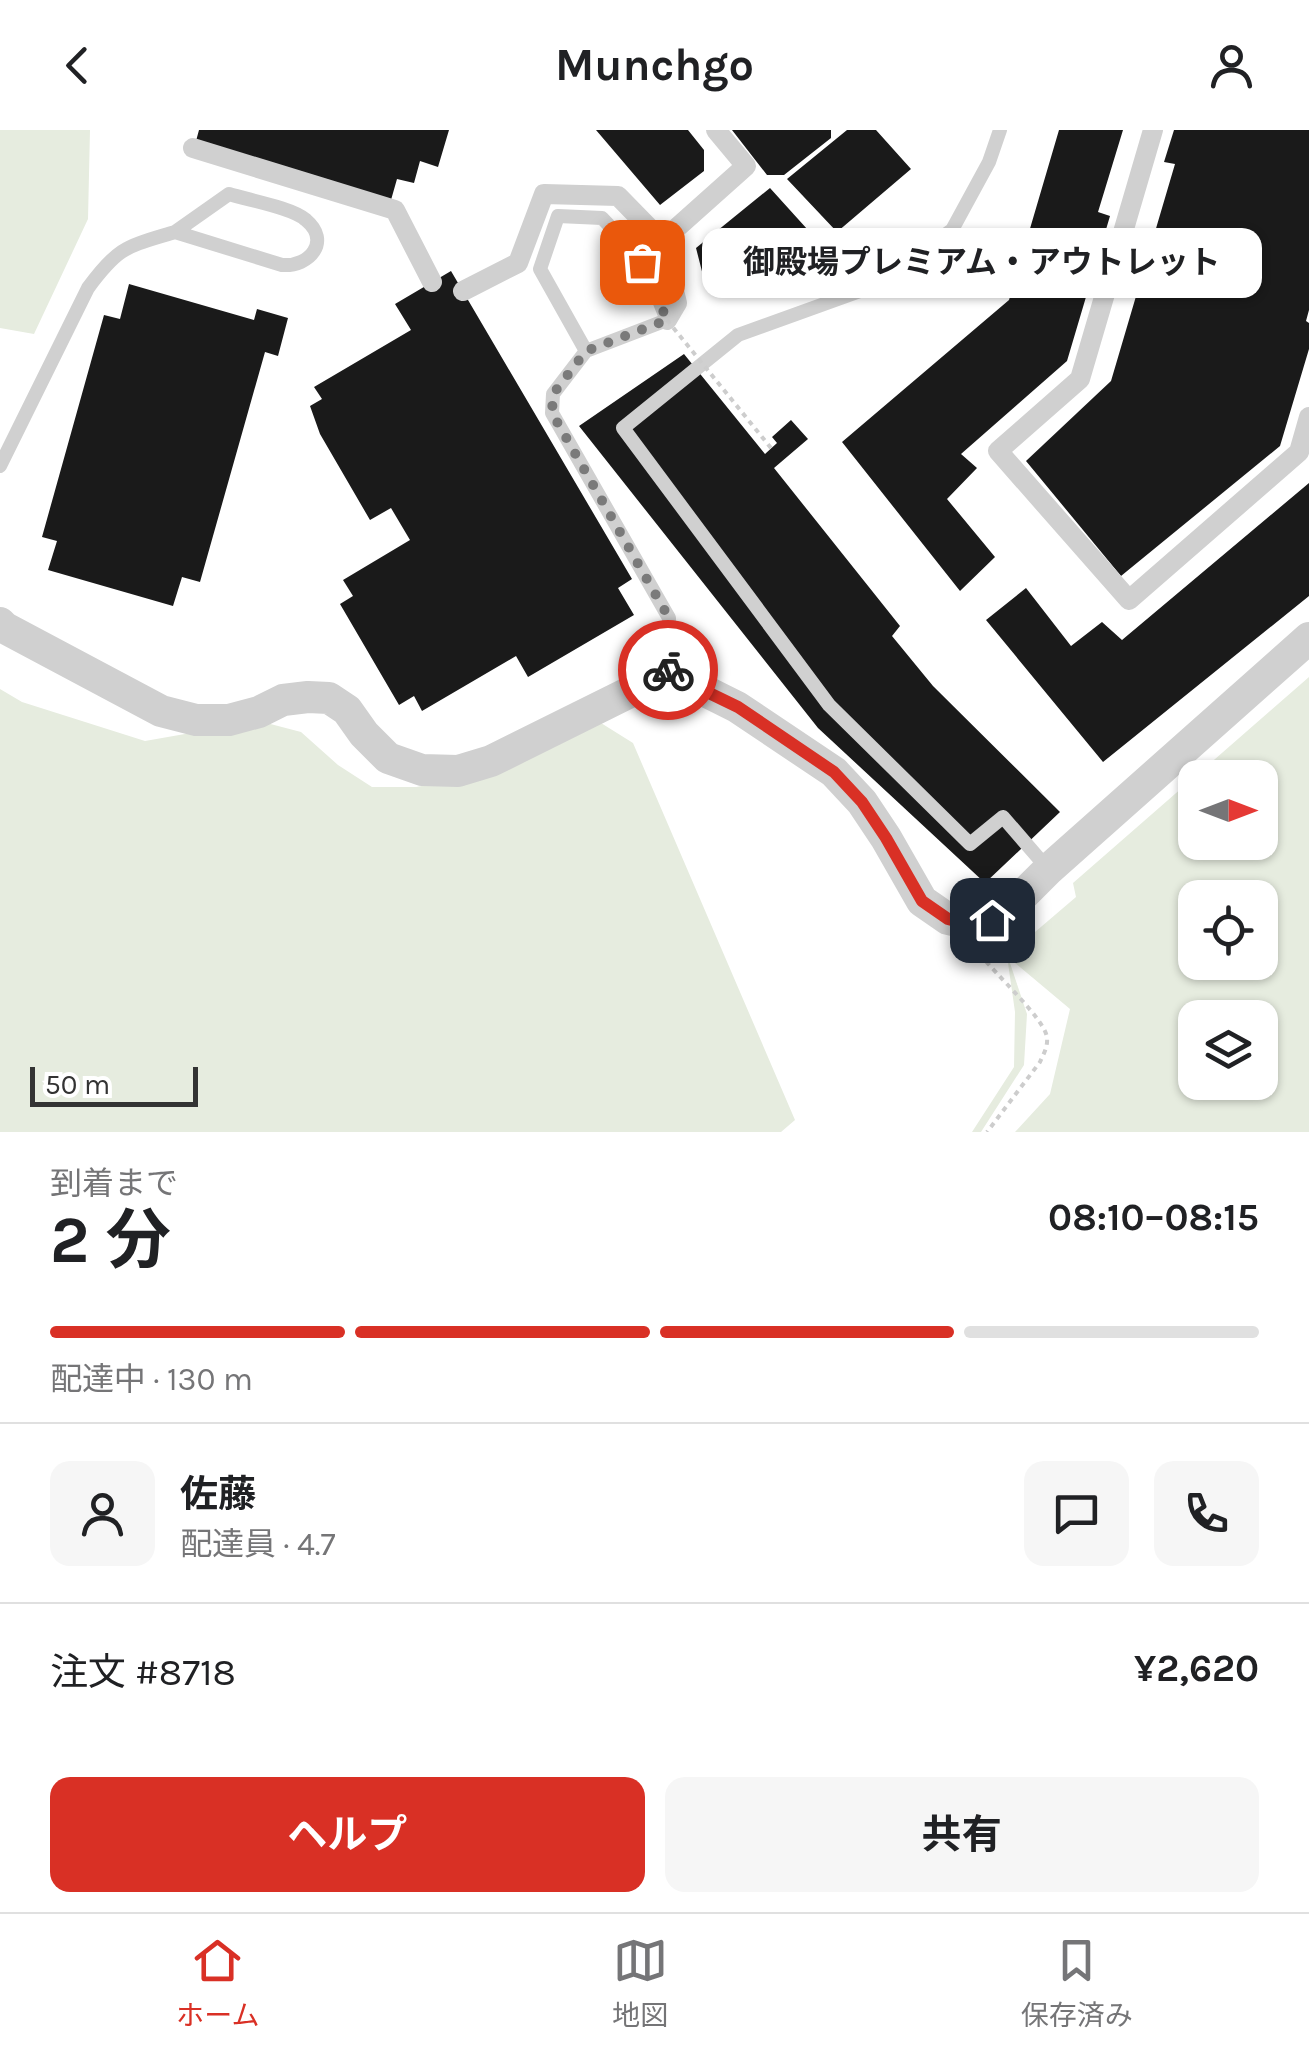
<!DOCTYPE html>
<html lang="ja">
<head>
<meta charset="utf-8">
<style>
	:root { --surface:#fff; --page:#f6f6f6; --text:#202124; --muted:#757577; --line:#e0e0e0; --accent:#d93025 }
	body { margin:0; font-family:Karla,"Noto Sans JP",sans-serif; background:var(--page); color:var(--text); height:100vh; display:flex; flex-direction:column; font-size:38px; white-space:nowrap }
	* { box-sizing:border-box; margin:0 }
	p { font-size:32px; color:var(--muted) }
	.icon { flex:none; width:55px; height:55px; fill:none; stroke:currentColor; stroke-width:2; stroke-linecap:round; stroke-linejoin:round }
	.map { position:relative; height:1002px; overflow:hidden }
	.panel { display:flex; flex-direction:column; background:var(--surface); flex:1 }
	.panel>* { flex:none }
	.needle { width:65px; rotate:90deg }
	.buttons { position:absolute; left:1178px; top:630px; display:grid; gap:20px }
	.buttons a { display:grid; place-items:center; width:100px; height:100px; border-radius:20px; background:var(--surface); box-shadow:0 2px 8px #0004; font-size:50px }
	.scale { position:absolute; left:30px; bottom:25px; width:168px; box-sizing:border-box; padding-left:10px; border:5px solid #333; border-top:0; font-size:28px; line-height:35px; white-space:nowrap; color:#333; -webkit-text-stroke:8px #fff; paint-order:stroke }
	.pin { position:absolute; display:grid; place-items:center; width:85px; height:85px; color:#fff; margin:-42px; border-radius:20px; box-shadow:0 5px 15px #0006 }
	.courier { position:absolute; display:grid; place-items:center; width:100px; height:100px; margin:-50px; border:8px solid #d93025; border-radius:50%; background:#fff; color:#222; box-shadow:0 2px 12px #0007 }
	.bubble { position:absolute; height:70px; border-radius:20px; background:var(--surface); box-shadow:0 2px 8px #0004; font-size:32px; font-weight:700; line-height:70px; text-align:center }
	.headline em { font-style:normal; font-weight:700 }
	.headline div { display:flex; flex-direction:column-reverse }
	.headline { display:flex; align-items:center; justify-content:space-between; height:170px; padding:0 50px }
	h1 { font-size:65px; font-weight:700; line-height:75px }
	.bar { display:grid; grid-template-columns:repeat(4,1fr); gap:15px 10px; align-content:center; height:120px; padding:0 50px }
	.bar i { height:12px; border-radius:8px; background:var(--line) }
	.bar .active { background:var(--accent) }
	.bar p { grid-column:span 4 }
	.line { display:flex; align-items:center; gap:25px; padding:0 50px; border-top:2px solid var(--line) }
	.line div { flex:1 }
	.round { display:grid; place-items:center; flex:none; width:105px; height:105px; border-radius:20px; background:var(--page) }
	.action { display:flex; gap:20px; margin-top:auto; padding:20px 50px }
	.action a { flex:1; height:115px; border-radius:20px; background:var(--accent); color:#fff; font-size:40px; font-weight:700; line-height:115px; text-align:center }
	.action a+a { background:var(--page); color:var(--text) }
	header { display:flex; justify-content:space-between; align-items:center; height:130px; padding:0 50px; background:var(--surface); font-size:45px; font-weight:700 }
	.menu { display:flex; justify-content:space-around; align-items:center; height:140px; border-top:2px solid var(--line); background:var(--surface); font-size:28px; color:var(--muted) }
	.menu a { display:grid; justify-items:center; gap:5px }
	.menu .active { color:var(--accent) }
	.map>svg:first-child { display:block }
	.green { fill:#e6ecdf; fill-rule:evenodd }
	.building { fill:#1a1a1a }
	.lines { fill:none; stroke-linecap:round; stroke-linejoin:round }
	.path { stroke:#cdcdcd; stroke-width:4; stroke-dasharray:5 5; stroke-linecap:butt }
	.service { stroke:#d0d0d0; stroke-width:14 }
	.pedestrian { stroke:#d0d0d0; stroke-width:20 }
	.tertiary { stroke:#d0d0d0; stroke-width:32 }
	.path-bridge { stroke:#cdcdcd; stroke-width:4; stroke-dasharray:5 5; stroke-linecap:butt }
	.done { stroke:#7a7a7a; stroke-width:10; stroke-dasharray:0 18 }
	.route { stroke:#d93025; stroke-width:12 }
</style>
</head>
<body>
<header><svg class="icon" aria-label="back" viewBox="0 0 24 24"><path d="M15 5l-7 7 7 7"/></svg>Munchgo<svg class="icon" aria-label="person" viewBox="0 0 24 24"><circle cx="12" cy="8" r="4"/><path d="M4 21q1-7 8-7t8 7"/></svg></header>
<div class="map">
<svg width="1309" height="1002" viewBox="0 0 1309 1002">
	<rect width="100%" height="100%" fill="#fff"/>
	<path class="green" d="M0 0H90L88 89 34 204 0 198Z
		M1309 547V1002H1015L1050 964 1070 879 1008 827 1027 884 1024 935 981 1002H972L1014 937 1015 882 1007 826 1076 767 1073 753ZM1195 648H1260V712H1195ZM1195 768H1260V832H1195ZM1195 888H1260V952H1195Z
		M0 559 22 572 145 611 259 591 301 602 338 635 372 657H416L470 648 593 588 633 613 795 990 781 1002H0Z"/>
	<path class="building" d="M199 0H449L438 37 420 31 414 53 397 49 391 70 196 11Z
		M596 0H688L704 20V41L660 75Z
		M732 0H831V8L784 45H767Z
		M847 0H876L911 39 837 102 787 49Z
		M1059 0H1123L1098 82 1110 86 1067 231 961 324 977 338 947 369 995 427 960 461 842 312 1009 170Z
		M1174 0H1309V180L1306 191 1309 193V219L1280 316 1121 446 1026 331 1111 251 1175 34 1164 32Z
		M770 58 817 110 784 138 706 157 696 118Z
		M451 141 632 449 618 458 634 485 528 547 516 526 422 581 414 566 399 575 340 474 353 466 343 450 410 410 391 378 370 390 320 304 310 276 322 269 314 257 411 200 395 174Z
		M129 154 254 190 257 179 288 188 278 226 265 222 200 452 182 447 173 476 48 440 57 411 42 407 104 185 120 189Z
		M684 224 765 324 777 313 772 307 791 290 808 309 774 338 900 496 892 506 933 556 1060 682 985 753 818 598 579 296Z
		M1309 353V466L1103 632 986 490 1026 458 1071 516 1102 492 1122 510Z"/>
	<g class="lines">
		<path class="path" d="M980 824C994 843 1046 890 1047 908 1048 917 1043 925 1040 932L987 1002"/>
		<path class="service" d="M1000 0 989 32 952 100 874 156 738 205 623 298 829 575 970 714 1003 687 1048 739
			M229 64C248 70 293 78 306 90 331 111 310 137 282 135L175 102Z
			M586 221 540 139 558 86 602 88 643 131 667 190 586 221 553 264 552 283 669 488 668 554
			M0 336 88 158C119 116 126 117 175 102"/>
		<path class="pedestrian" d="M1153 0 1080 249 998 321 1129 470 1299 322 1309 287
			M193 18 395 80 432 152
			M662 111 746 36 716 0
			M463 161 518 133 544 64 618 66 662 111 677 173 667 190"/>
		<path class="tertiary" d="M0 493 5 498 161 581 196 590H229L259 582 283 570 308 567 329 568 347 580 364 604 388 628 422 640 458 641 491 631 630 562 668 556 705 561 737 577 834 642 862 672 886 708 922 771 948 789 974 795 992 791 1005 783 1049 739 1309 508"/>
		<path class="path-bridge" d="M667 190 771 318"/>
	</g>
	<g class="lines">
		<path class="done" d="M642 132 667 190 586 221 553 264 552 283 669 488 668 540"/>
		<path class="route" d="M668 540V556L705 561 738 577 834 642 862 672 886 708 922 771 948 789 974 796 992 790"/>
	</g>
</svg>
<div class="buttons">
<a><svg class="needle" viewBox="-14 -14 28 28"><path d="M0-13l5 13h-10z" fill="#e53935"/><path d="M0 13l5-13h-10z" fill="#757577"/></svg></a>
<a><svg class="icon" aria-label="locate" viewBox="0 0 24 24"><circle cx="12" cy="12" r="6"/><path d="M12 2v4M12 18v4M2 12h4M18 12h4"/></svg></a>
<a><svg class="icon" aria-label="layers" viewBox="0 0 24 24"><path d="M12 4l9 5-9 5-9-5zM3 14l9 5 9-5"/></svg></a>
</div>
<div class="scale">50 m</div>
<div class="pin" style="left:642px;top:132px;background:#ea580c"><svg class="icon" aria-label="bag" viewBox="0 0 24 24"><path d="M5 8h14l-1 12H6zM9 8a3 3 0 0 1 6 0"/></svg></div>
<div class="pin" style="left:992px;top:790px;background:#1f2937"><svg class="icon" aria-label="home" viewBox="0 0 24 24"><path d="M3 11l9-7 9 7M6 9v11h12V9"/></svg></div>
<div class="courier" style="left:668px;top:540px"><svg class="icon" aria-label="bike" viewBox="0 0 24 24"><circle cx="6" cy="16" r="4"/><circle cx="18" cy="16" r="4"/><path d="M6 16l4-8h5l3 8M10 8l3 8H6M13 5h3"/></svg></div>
<div class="bubble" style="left:702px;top:98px;width:560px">御殿場プレミアム・アウトレット</div>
</div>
<section class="panel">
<div class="headline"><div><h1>2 分</h1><p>到着まで</p></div><em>08:10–08:15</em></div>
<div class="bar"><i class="active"></i><i class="active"></i><i class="active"></i><i></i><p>配達中 · 130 m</p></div>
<div class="line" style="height:180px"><a class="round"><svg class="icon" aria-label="person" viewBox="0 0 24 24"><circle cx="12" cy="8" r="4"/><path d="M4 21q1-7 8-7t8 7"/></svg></a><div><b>佐藤</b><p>配達員 · 4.7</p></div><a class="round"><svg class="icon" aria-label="chat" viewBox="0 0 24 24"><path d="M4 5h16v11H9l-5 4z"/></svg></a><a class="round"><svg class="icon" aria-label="phone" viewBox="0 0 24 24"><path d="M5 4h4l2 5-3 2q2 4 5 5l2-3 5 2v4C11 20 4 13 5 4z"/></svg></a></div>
<div class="line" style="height:130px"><div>注文 #8718</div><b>¥2,620</b></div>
<div class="action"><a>ヘルプ</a><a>共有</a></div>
</section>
<nav class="menu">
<a class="active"><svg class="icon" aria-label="home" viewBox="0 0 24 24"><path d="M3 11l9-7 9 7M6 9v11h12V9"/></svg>ホーム</a>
<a><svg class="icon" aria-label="map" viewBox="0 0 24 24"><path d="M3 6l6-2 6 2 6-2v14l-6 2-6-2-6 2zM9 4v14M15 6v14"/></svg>地図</a>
<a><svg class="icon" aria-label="saved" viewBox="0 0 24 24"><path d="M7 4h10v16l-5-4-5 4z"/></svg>保存済み</a>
</nav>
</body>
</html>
